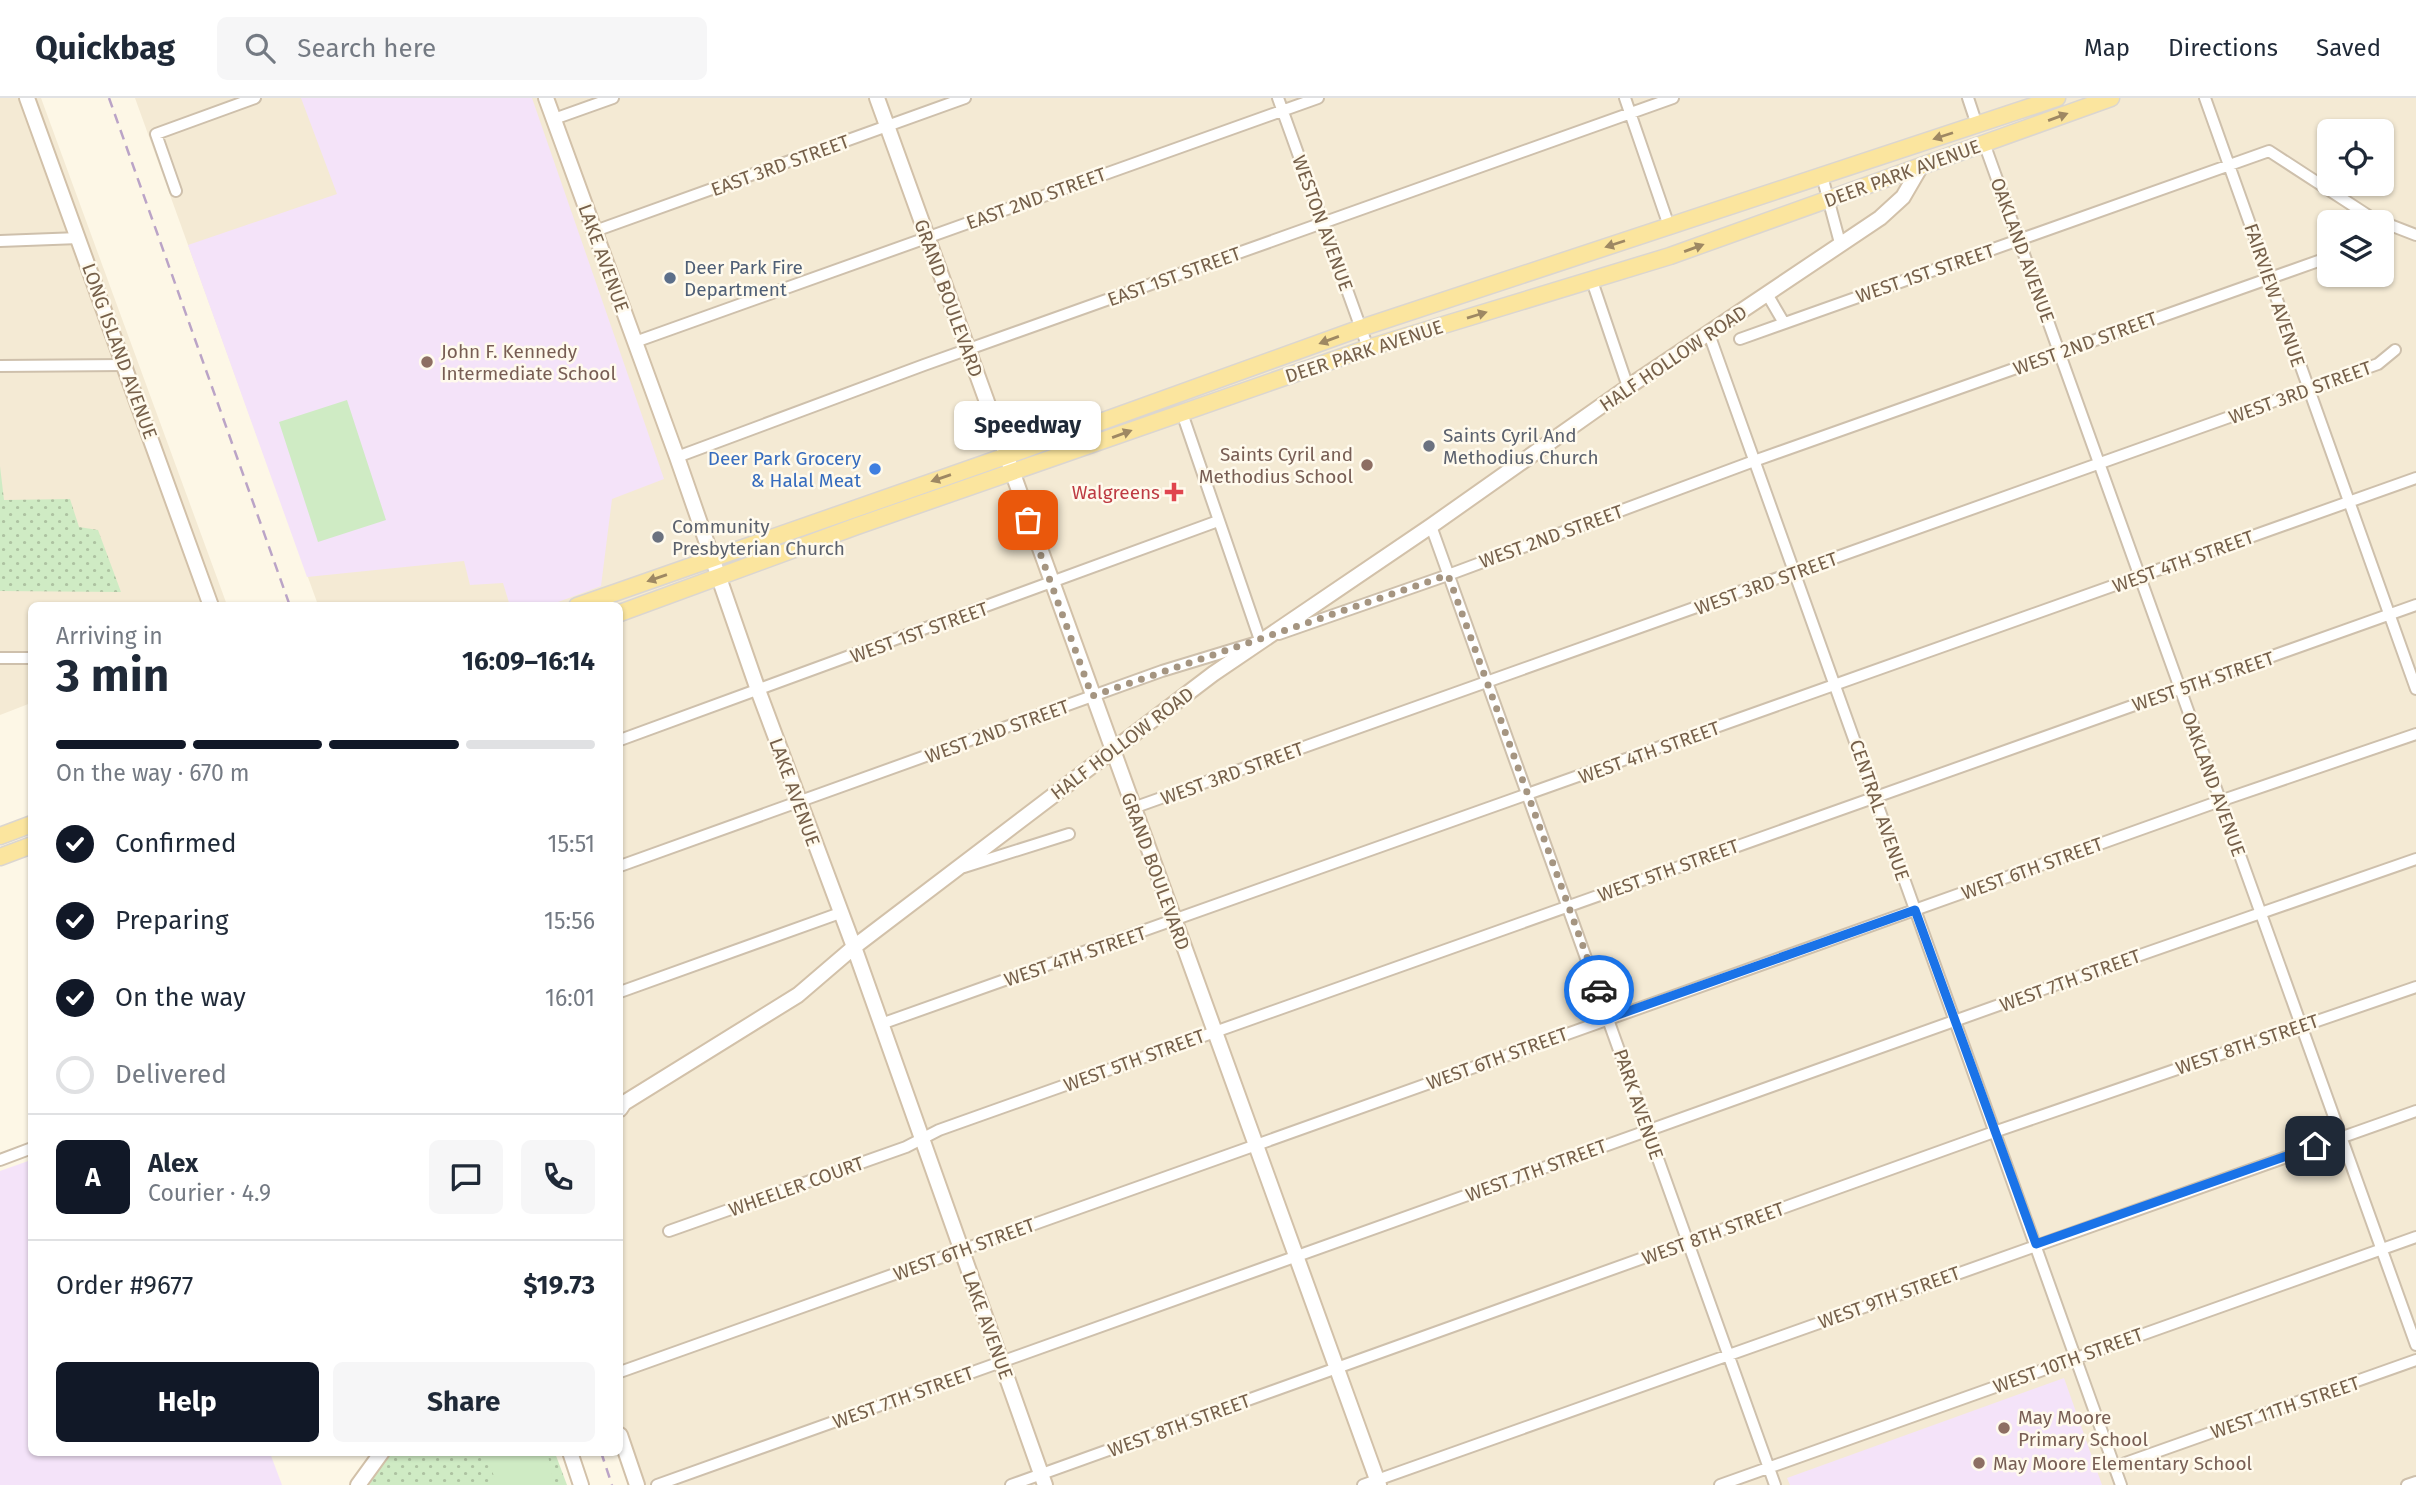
<!DOCTYPE html>
<html lang="en">
<head>
<meta charset="utf-8">
<style>
	:root { --surface:#fff; --page:#f6f6f7; --text:#1f2937; --muted:#747a83; --line:#e0e1e3; --accent:#111827 }
	body { margin:0; font-family:"Fira Sans",sans-serif; background:var(--page); color:var(--text); height:100vh; display:flex; flex-direction:column; font-size:26px; white-space:nowrap }
	* { box-sizing:border-box; margin:0 }
	p { font-size:23px; color:var(--muted) }
	.icon { flex:none; width:38px; height:38px; fill:none; stroke:currentColor; stroke-width:2; stroke-linecap:round; stroke-linejoin:round }
	.map { position:relative; flex:1; overflow:hidden }
	.drawer { position:absolute; left:28px; top:504px; width:595px; height:854px; display:flex; flex-direction:column; background:var(--surface); border-radius:10px; box-shadow:0 2px 5px #0004 }
	.drawer>* { flex:none }
	.tools { position:absolute; left:2317px; top:21px; display:grid; gap:14px }
	.tools a { display:grid; place-items:center; width:77px; height:77px; border-radius:10px; background:var(--surface); box-shadow:0 2px 5px #0004; font-size:35px }
	.pin { position:absolute; display:grid; place-items:center; width:60px; height:60px; color:#fff; margin:-30px; border-radius:14px; box-shadow:0 4px 10px #0006 }
	.courier { position:absolute; display:grid; place-items:center; width:70px; height:70px; margin:-35px; border:5px solid #1a73e8; border-radius:50%; background:#fff; color:#222; box-shadow:0 2px 9px #0007 }
	.bubble { position:absolute; height:49px; border-radius:10px; background:var(--surface); box-shadow:0 2px 5px #0004; font-size:23px; font-weight:700; line-height:49px; text-align:center }
	.headline em { font-style:normal; font-weight:700 }
	.headline div { display:flex; flex-direction:column-reverse }
	.headline { display:flex; align-items:center; justify-content:space-between; height:119px; padding:0 28px }
	h1 { font-size:46px; font-weight:700; line-height:52px }
	.bar { display:grid; grid-template-columns:repeat(4,1fr); gap:10px 7px; align-content:center; height:84px; padding:0 28px }
	.bar i { height:9px; border-radius:5px; background:var(--line) }
	.bar .on { background:var(--accent) }
	.bar p { grid-column:span 4 }
	.line { display:flex; align-items:center; gap:18px; padding:0 28px; border-top:2px solid var(--line) }
	.line div { flex:1 }
	.round { display:grid; place-items:center; flex:none; width:74px; height:74px; border-radius:10px; background:var(--page) }
	ol { padding:0 28px; list-style:none }
	li { display:flex; align-items:center; gap:21px; height:77px }
	li p { margin-inline-start:auto }
	li .icon { padding:7px; border-radius:50%; background:var(--accent); color:#fff; stroke-width:4 }
	li:last-child { color:var(--muted) }
	li i { width:38px; height:38px; border:4px solid var(--line); border-radius:50% }
	.primary-button { display:flex; gap:14px; margin-top:auto; padding:14px 28px }
	.primary-button a { flex:1; height:80px; border-radius:10px; background:var(--accent); color:#fff; font-size:28px; font-weight:700; line-height:80px; text-align:center }
	.primary-button a+a { background:var(--page); color:var(--text) }
	header { display:flex; align-items:center; gap:42px; box-sizing:border-box; height:98px; padding:0 35px; background:var(--surface); border-bottom:2px solid var(--line) }
	header strong { font-size:33px }
	nav { display:flex; gap:38px; margin-inline-start:auto; font-size:24px }
	.search { width:490px; height:63px; background:var(--page); display:flex; align-items:center; gap:18px; box-sizing:border-box; padding:0 24px; border-radius:10px; color:var(--muted); font-size:26px }
	.map>svg:first-child { display:block }
	.residential { fill:#f4ead4; fill-rule:evenodd }
	.education { fill:#f4e3f9 }
	.grass { fill:url(#grass-dots) }
	.pitch { fill:#cfebc4 }
	.lines { fill:none; stroke-linecap:round; stroke-linejoin:round }
	.street-casing { stroke:#cec0ac; stroke-width:14 }
	.secondary-casing { stroke:#d2c1a9; stroke-width:18 }
	.primary-casing { stroke:#dbd6d0; stroke-width:19 }
	.street { stroke:#fff; stroke-width:10 }
	.secondary { stroke:#fff; stroke-width:14 }
	.primary { stroke:#fbe59e; stroke-width:16 }
	.rail { stroke:#bba4c7; stroke-width:2.5; stroke-dasharray:10 7; stroke-linecap:butt }
	.oneway { fill:#9e8863 }
	.done { stroke:#a59581; stroke-width:7; stroke-dasharray:0 12.6 }
	.route { stroke:#1a73e8; stroke-width:9 }
	.service-dot { fill:#5c6f8a; stroke:#fffaed; stroke-width:2.5 }
	.education-dot { fill:#8d6e63; stroke:#fffaed; stroke-width:2.5 }
	.worship-dot { fill:#6b7280; stroke:#fffaed; stroke-width:2.5 }
	.shop-dot { fill:#3f7fe0; stroke:#fffaed; stroke-width:2.5 }
	.health-dot { fill:#e0444e; stroke:#fffaed; stroke-width:2.5 }
	.labels { text-anchor:middle; stroke-width:5; stroke-linejoin:round; paint-order:stroke }
	.street-label { font-size:19px; fill:#76604a; stroke:#fffaed }
	.service-label { font-size:19px; fill:#4e5e75; stroke:#fffaed; text-anchor:start }
	.education-label { font-size:19px; fill:#785e54; stroke:#fffaed; text-anchor:start }
	.worship-label { font-size:19px; fill:#5b616d; stroke:#fffaed; text-anchor:start }
	.shop-label { font-size:19px; fill:#366cbe; stroke:#fffaed; text-anchor:end }
	.health-label { font-size:19px; fill:#be3a42; stroke:#fffaed; text-anchor:end }
</style>
</head>
<body>
<header>
<strong>Quickbag</strong>
<div class="search"><svg class="icon" aria-label="search" viewBox="0 0 24 24"><circle cx="10" cy="10" r="6"/><path d="M15 15l6 6"/></svg>Search here</div>
<nav><a>Map</a><a>Directions</a><a>Saved</a></nav>
</header>
<div class="map">
<svg width="2416" height="1387" viewBox="0 0 2416 1387">
	<defs>
		<pattern id="grass-dots" width="8" height="8" patternUnits="userSpaceOnUse" patternTransform="scale(1.75)"><rect width="8" height="8" fill="#cfebc4"/><path d="M2 2h.1M6 6h.1" fill="none" stroke="#adc2a1" stroke-width="1.8" stroke-linecap="round"/></pattern>
	</defs>
	<rect width="100%" height="100%" fill="#fdf7e6"/>
	<path class="residential" d="M0 0H41L227 507 32 508 31 605 0 617Z
		M135 0H2416V1387H637L620 1337V508L318 507ZM2329 33H2382V86H2329ZM2329 124H2382V177H2329Z"/>
	<path class="education" d="M301 0H532L664 381 612 401 601 488 550 507 510 508 503 485 470 487 464 463 307 479 188 147 337 96Z
		M31 1062 32 1354 270 1355 282 1387H0V1073Z
		M2064 1280 2102 1387H1790L1787 1380Z"/>
	<path class="grass" d="M0 368 4 402 70 401 79 429 98 432 121 494 0 493Z
		M390 1354 555 1355 567 1387H369Z"/>
	<path class="pitch" d="M347 302 386 422 318 444 279 324Z
		M489 1355H547L552 1373 551 1387H497L489 1364Z"/>
	<g class="lines">
		<g class="street-casing">
			<path id="street" d="M1278 0 1368 250
				M1625 0 1669 128
				M1968 0 1977 27
				M2205 0 2416 591
				M554 21 613 0
				M1984 45 2416 1247
				M1822 78 1840 145
				M176 93 156 36 255 0
				M595 133 965 0
				M0 143 79 140
				M1592 183 1628 289
				M1767 196 1784 225
				M1709 236 2121 1387
				M1740 241 2269 53 2372 120 2416 137
				M635 244 1318 0
				M0 268 125 267
				M1182 315 1260 542
				M677 359 924 267 1673 0
				M1431 428 1775 1387
				M1279 536 1448 477 1754 363 2324 161
				M0 560H32
				M620 642 1218 423
				M1133 710 2378 266 2395 252
				M620 768 1162 573 1254 545
				M964 769 1069 736
				M620 894 840 815
				M881 926 2416 380
				M0 1062 32 1050
				M669 1133 906 1049 939 1032 2416 507
				M620 1274 2220 703 2416 636
				M2114 1369 2416 1262
				M657 1387 2080 878 2416 761
				M1011 1387 1994 1034 2416 889
				M1363 1387 2416 1013
				M1720 1387 2416 1139
				M2407 1387 2416 1384"/>
		</g>
		<g class="secondary-casing">
			<path id="secondary" d="M27 0 211 508
				M546 0 677 359 758 592 854 849 1045 1387
				M877 0 1379 1387
				M620 1011 624 1005 798 897 854 849 1213 576 1431 428 1628 289 1880 120 1903 99 1921 68
				M620 1337 637 1387
				M570 1354 581 1387
				M358 1387 382 1354"/>
		</g>
		<g class="primary-casing">
			<path id="primary" d="M577 508 1006 358 1361 230 2057 0
				M620 515 857 428 1368 250 1670 158 2111 0
				M0 738 32 726
				M0 759 32 747"/>
		</g>
		<use href="#street" class="street"/>
		<use href="#secondary" class="secondary"/>
		<use href="#primary" class="primary"/>
		<path class="rail" d="M109 0 290 508
			M601 1354 612 1387"/>
	</g>
	<defs><path id="oneway-solid" d="M-6-.8H1V-3.2L6.5 0L1 3.2V.8H-6Z" transform="scale(1.75)"/></defs>
	<g class="oneway">
		<use href="#oneway-solid" transform="translate(2058 19) rotate(-20)"/>
		<use href="#oneway-solid" transform="translate(1943 38) rotate(162)"/>
		<use href="#oneway-solid" transform="translate(1615 146) rotate(162)"/>
		<use href="#oneway-solid" transform="translate(1694 150) rotate(-20)"/>
		<use href="#oneway-solid" transform="translate(1477 217) rotate(-17)"/>
		<use href="#oneway-solid" transform="translate(1329 242) rotate(160)"/>
		<use href="#oneway-solid" transform="translate(1122 336) rotate(-20)"/>
		<use href="#oneway-solid" transform="translate(941 380) rotate(161)"/>
		<use href="#oneway-solid" transform="translate(657 480) rotate(161)"/>
	</g>
	<g class="lines">
		<path class="done" d="M1028 422 1092 598 1448 477 1599 892"/>
		<path class="route" d="M1599 892 1609 920 1915 812 2036 1146 2315 1048"/>
	</g>
	<circle class="service-dot" cx="670" cy="180" r="7"/>
	<g class="education-dot">
		<circle cx="427" cy="264" r="7"/>
		<circle cx="1367" cy="367" r="7"/>
		<circle cx="2004" cy="1330" r="7"/>
		<circle cx="1979" cy="1365" r="7"/>
	</g>
	<g class="worship-dot">
		<circle cx="1429" cy="348" r="7"/>
		<circle cx="658" cy="439" r="7"/>
	</g>
	<circle class="shop-dot" cx="875" cy="371" r="7"/>
	<path class="health-dot" d="M1170.5 383.5h7v7h7v7h-7v7h-7v-7h-7v-7h7z"/>
	<g class="labels">
		<g class="street-label">
			<text transform="translate(780 67) rotate(-20)" y="7">EAST 3RD STREET</text>
			<text transform="translate(1902 75) rotate(-20)" y="7">DEER PARK AVENUE</text>
			<text transform="translate(1036 100) rotate(-20)" y="7">EAST 2ND STREET</text>
			<text transform="translate(1323 125) rotate(70)" y="7">WESTON AVENUE</text>
			<text transform="translate(2023 152) rotate(70)" y="7">OAKLAND AVENUE</text>
			<text transform="translate(604 160) rotate(70)" y="7">LAKE AVENUE</text>
			<text transform="translate(1925 175) rotate(-19)" y="7">WEST 1ST STREET</text>
			<text transform="translate(1174 178) rotate(-20)" y="7">EAST 1ST STREET</text>
			<text transform="translate(2275 197) rotate(71)" y="7">FAIRVIEW AVENUE</text>
			<text transform="translate(949 200) rotate(70)" y="7">GRAND BOULEVARD</text>
			<text transform="translate(2085 245) rotate(-20)" y="7">WEST 2ND STREET</text>
			<text transform="translate(120 253) rotate(70)" y="7">LONG ISLAND AVENUE</text>
			<text transform="translate(1364 253) rotate(-18)" y="7">DEER PARK AVENUE</text>
			<text transform="translate(1673 260) rotate(-34)" y="7">HALF HOLLOW ROAD</text>
			<text transform="translate(2300 294) rotate(-20)" y="7">WEST 3RD STREET</text>
			<text transform="translate(1551 438) rotate(-20)" y="7">WEST 2ND STREET</text>
			<text transform="translate(2183 463) rotate(-20)" y="7">WEST 4TH STREET</text>
			<text transform="translate(1766 485) rotate(-20)" y="7">WEST 3RD STREET</text>
			<text transform="translate(919 534) rotate(-20)" y="7">WEST 1ST STREET</text>
			<text transform="translate(2203 583) rotate(-19)" y="7">WEST 5TH STREET</text>
			<text transform="translate(997 633) rotate(-20)" y="7">WEST 2ND STREET</text>
			<text transform="translate(1122 645) rotate(-37)" y="7">HALF HOLLOW ROAD</text>
			<text transform="translate(1649 654) rotate(-20)" y="7">WEST 4TH STREET</text>
			<text transform="translate(1232 675) rotate(-20)" y="7">WEST 3RD STREET</text>
			<text transform="translate(2214 686) rotate(70)" y="7">OAKLAND AVENUE</text>
			<text transform="translate(795 694) rotate(70)" y="7">LAKE AVENUE</text>
			<text transform="translate(1880 712) rotate(71)" y="7">CENTRAL AVENUE</text>
			<text transform="translate(2032 770) rotate(-20)" y="7">WEST 6TH STREET</text>
			<text transform="translate(1668 772) rotate(-20)" y="7">WEST 5TH STREET</text>
			<text transform="translate(1156 773) rotate(70)" y="7">GRAND BOULEVARD</text>
			<text transform="translate(1075 858) rotate(-19)" y="7">WEST 4TH STREET</text>
			<text transform="translate(2070 882) rotate(-20)" y="7">WEST 7TH STREET</text>
			<text transform="translate(2247 946) rotate(-19)" y="7">WEST 8TH STREET</text>
			<text transform="translate(1497 960) rotate(-20)" y="7">WEST 6TH STREET</text>
			<text transform="translate(1134 962) rotate(-20)" y="7">WEST 5TH STREET</text>
			<text transform="translate(1639 1006) rotate(71)" y="7">PARK AVENUE</text>
			<text transform="translate(1536 1072) rotate(-20)" y="7">WEST 7TH STREET</text>
			<text transform="translate(796 1088) rotate(-20)" y="7">WHEELER COURT</text>
			<text transform="translate(1713 1135) rotate(-20)" y="7">WEST 8TH STREET</text>
			<text transform="translate(964 1151) rotate(-20)" y="7">WEST 6TH STREET</text>
			<text transform="translate(1889 1199) rotate(-20)" y="7">WEST 9TH STREET</text>
			<text transform="translate(988 1227) rotate(70)" y="7">LAKE AVENUE</text>
			<text transform="translate(2068 1262) rotate(-20)" y="7">WEST 10TH STREET</text>
			<text transform="translate(903 1299) rotate(-20)" y="7">WEST 7TH STREET</text>
			<text transform="translate(2285 1309) rotate(-19)" y="7">WEST 11TH STREET</text>
			<text transform="translate(1179 1327) rotate(-20)" y="7">WEST 8TH STREET</text>
		</g>
		<g class="service-label">
			<text x="684" y="176">Deer Park Fire<tspan x="684" dy="22">Department</tspan></text>
		</g>
		<g class="education-label">
			<text x="441" y="260">John F. Kennedy<tspan x="441" dy="22">Intermediate School</tspan></text>
			<text x="1353" y="363" text-anchor="end">Saints Cyril and<tspan x="1353" dy="22">Methodius School</tspan></text>
			<text x="2018" y="1326">May Moore<tspan x="2018" dy="22">Primary School</tspan></text>
			<text x="1993" y="1372">May Moore Elementary School</text>
		</g>
		<g class="worship-label">
			<text x="1443" y="344">Saints Cyril And<tspan x="1443" dy="22">Methodius Church</tspan></text>
			<text x="672" y="435">Community<tspan x="672" dy="22">Presbyterian Church</tspan></text>
		</g>
		<g class="shop-label">
			<text x="861" y="367">Deer Park Grocery<tspan x="861" dy="22">&amp; Halal Meat</tspan></text>
		</g>
		<g class="health-label">
			<text x="1160" y="401">Walgreens</text>
		</g>
	</g>
</svg>
<div class="tools">
<a><svg class="icon" aria-label="locate" viewBox="0 0 24 24"><circle cx="12" cy="12" r="6"/><path d="M12 2v4M12 18v4M2 12h4M18 12h4"/></svg></a>
<a><svg class="icon" aria-label="layers" viewBox="0 0 24 24"><path d="M12 4l9 5-9 5-9-5zM3 14l9 5 9-5"/></svg></a>
</div>
<div class="pin" style="left:1028px;top:422px;background:#ea580c"><svg class="icon" aria-label="bag" viewBox="0 0 24 24"><path d="M5 8h14l-1 12H6zM9 8a3 3 0 0 1 6 0"/></svg></div>
<div class="pin" style="left:2315px;top:1048px;background:#1f2937"><svg class="icon" aria-label="home" viewBox="0 0 24 24"><path d="M3 11l9-7 9 7M6 9v11h12V9"/></svg></div>
<div class="courier" style="left:1599px;top:892px"><svg class="icon" aria-label="car" viewBox="0 0 24 24"><path d="M5 17H2v-5l4-1 3-4h7l3 4 3 1v5h-3M9 17h6M6 11h13"/><circle cx="7" cy="17" r="2"/><circle cx="17" cy="17" r="2"/></svg></div>
<div class="bubble" style="left:954px;top:303px;width:147px">Speedway</div>
<section class="drawer">
<div class="headline"><div><h1>3 min</h1><p>Arriving in</p></div><em>16:09–16:14</em></div>
<div class="bar"><i class="on"></i><i class="on"></i><i class="on"></i><i></i><p>On the way · 670 m</p></div>
<ol>
<li><svg class="icon" aria-label="check" viewBox="0 0 24 24"><path d="M5 12l5 5 9-10"/></svg>Confirmed<p>15:51</p></li>
<li><svg class="icon" aria-label="check" viewBox="0 0 24 24"><path d="M5 12l5 5 9-10"/></svg>Preparing<p>15:56</p></li>
<li><svg class="icon" aria-label="check" viewBox="0 0 24 24"><path d="M5 12l5 5 9-10"/></svg>On the way<p>16:01</p></li>
<li><i></i>Delivered</li>
</ol>
<div class="line" style="height:126px"><b class="round" style="background:var(--accent);color:#fff">A</b><div><b>Alex</b><p>Courier · 4.9</p></div><a class="round"><svg class="icon" aria-label="chat" viewBox="0 0 24 24"><path d="M4 5h16v11H9l-5 4z"/></svg></a><a class="round"><svg class="icon" aria-label="phone" viewBox="0 0 24 24"><path d="M5 4h4l2 5-3 2q2 4 5 5l2-3 5 2v4C11 20 4 13 5 4z"/></svg></a></div>
<div class="line" style="height:91px"><div>Order #9677</div><b>$19.73</b></div>
<div class="primary-button"><a>Help</a><a>Share</a></div>
</section>
</div>
</body>
</html>
